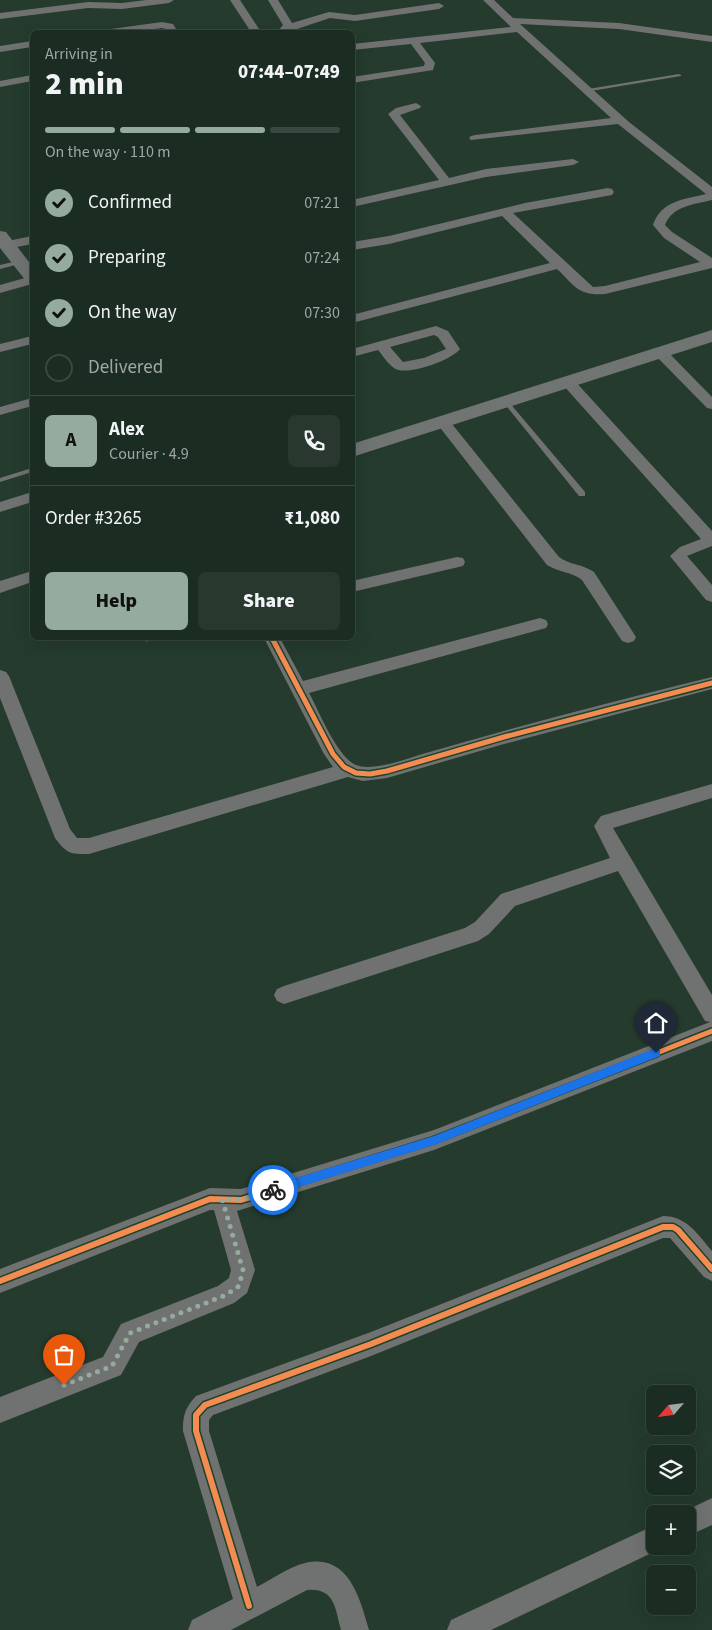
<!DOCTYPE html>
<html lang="en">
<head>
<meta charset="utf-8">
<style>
	:root { --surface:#1b2c22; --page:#28382f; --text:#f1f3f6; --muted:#a0a7a5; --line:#394840; --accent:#95ab9d }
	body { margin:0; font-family:"Source Sans 3",sans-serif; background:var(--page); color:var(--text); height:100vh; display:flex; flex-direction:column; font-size:19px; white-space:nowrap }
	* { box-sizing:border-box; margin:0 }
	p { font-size:16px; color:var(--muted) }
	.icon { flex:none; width:28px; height:28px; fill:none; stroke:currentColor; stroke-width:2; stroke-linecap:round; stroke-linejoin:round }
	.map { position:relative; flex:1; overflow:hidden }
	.side { position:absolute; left:30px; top:30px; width:325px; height:610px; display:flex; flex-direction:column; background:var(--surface); border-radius:8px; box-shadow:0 5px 20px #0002,0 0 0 1px var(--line) }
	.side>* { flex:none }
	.needle { width:32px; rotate:242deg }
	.controls { position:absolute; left:646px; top:1385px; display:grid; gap:10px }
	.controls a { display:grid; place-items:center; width:50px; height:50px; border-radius:8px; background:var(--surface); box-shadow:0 5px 20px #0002,0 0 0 1px var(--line); font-size:25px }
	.pin { position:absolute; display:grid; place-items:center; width:42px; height:42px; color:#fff; margin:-51px -21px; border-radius:50% 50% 50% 0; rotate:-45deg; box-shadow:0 0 5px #0007 }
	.pin .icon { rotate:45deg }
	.courier { position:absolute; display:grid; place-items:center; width:50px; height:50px; margin:-25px; border:4px solid #1a73e8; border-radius:50%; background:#fff; color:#222; box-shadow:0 1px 6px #0007 }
	.head em { font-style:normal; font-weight:800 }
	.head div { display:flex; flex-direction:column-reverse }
	.head { display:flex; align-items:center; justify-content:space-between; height:85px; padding:0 15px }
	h1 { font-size:32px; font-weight:800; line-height:38px }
	.bar { display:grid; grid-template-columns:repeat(4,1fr); gap:8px 5px; align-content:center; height:60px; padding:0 15px }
	.bar i { height:6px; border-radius:4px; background:var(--line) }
	.bar .current { background:var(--accent) }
	.bar p { grid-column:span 4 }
	.line { display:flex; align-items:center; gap:12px; padding:0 15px; border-top:1px solid var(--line) }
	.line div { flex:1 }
	.round { display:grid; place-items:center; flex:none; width:52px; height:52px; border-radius:8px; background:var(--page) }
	ol { padding:0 15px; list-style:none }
	li { display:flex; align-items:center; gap:15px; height:55px }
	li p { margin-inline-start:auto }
	li .icon { padding:5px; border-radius:50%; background:var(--accent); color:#111; stroke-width:4 }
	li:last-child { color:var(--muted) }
	li i { width:28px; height:28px; border:2px solid var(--line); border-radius:50% }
	.primary-button { display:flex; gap:10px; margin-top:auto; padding:10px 15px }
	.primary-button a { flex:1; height:58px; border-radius:8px; background:var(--accent); color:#111; font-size:20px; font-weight:800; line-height:58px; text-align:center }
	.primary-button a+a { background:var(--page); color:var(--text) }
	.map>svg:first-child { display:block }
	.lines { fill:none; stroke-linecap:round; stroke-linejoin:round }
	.lane { fill:#707271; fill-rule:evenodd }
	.street { fill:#707271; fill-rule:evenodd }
	.secondary { fill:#707473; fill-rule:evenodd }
	.cycleway-far1-casing { stroke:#1b442c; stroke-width:8 }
	.cycleway-casing { stroke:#1b442c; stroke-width:9 }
	.cycleway-far1 { stroke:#f68b52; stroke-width:5 }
	.cycleway { stroke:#f68b52; stroke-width:6 }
	.route { fill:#1a73e8 }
	.done { stroke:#95ab9d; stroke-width:5; stroke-dasharray:0 9 }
</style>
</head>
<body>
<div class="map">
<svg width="712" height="1630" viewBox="0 0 712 1630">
	<rect width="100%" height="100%" fill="#243b2d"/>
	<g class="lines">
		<path class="lane" d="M679 74 681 75V76L585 92 582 90Z
			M21 260 23 261V263L0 269V265Z
			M506 400 508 401 585 492V496H579L504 403V401Z
			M32 468V472L0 482V478Z
			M142 638H150L151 639 147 642Z"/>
		<path class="street" d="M146 0H174L169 3 122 9 88 8 0 19V13L88 2 122 3Z
			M230 0H240L261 32H251Z
			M268 0H278L292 23 329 12 355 15 439 3 444 6 439 9 355 21 330 18 288 32H277L283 25Z
			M483 0H494L513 18 619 23 712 36V42L619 29 520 24 629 122 712 187V200C695 204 672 206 665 225L672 232 712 258V268L605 294C578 296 575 286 557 269L352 323V315L550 263 502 216 389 244 352 250V242L389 236 525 203 608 188 612 189 614 192 612 195 513 213 593 287 605 286 700 262 664 238 653 225C662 200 683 200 706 194L618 124 471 140 469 138 471 136 475 135 611 118 517 32 420 43 435 63 433 70 352 83V77L424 66 425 63 411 44 352 50V44L511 27Z
			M162 22 173 24 178 32H168L166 29 162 28 130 32H106L111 29Z
			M32 41V47L0 52V46Z
			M32 75V81L0 87V81Z
			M416 103 421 106 420 108 400 115 449 178 486 169 573 159 579 162 573 165 486 177 352 207V200L439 180 388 114 396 108Z
			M32 236V244L7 249 1 245 3 242Z
			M32 276V284L0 293V285Z
			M436 326 448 331 460 349C452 360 406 377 394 368 388 364 383 356 378 350L352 357V349ZM434 335 438 337 446 349 424 358 403 362 390 347Z
			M32 336V344L0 352V344Z
			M660 348 665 349 712 397V409L707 408 655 355 653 352Z
			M568 378 573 379 712 531V546L687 556 712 585V602L706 600 670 556 680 547 701 539 563 385 561 382 563 379Z
			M32 398V406L0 415V407Z
			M443 418 448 419 559 557C569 565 583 564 594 572L636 637 634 641 628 643 622 641 582 580C572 572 558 572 547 565L438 425 436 422 438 419Z
			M32 492V502L0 512V502Z
			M457 557 463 558 465 562 463 566 352 592V581Z
			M32 571V582L0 593V581Z
			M540 618 546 620 548 624 546 628 309 693C319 711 337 757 356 765 373 772 409 758 426 753 521 725 616 701 712 677V689L504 744 387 778 363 781 348 777 89 854C70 854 67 854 55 838L0 698V670L6 672 9 676 70 829 77 838H89L333 767 324 754 264 638H280L303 681Z
			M712 784V798L613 828 712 995V1041L434 1150 237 1211 255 1270 247 1293 234 1303 139 1342 121 1375 0 1423V1397L103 1357 121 1324 218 1286 229 1278 231 1270 214 1210H210L0 1293V1269L210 1188 241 1189 434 1130 710 1022 705 1021 618 871 515 906 489 934 478 941 284 1004 277 1001 274 995 277 989 284 986 465 928 475 922 501 894 610 858 594 826 601 816Z
			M663 1216C687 1216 698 1235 712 1251V1281L704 1277 670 1238H663L371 1356 213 1415 209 1420V1431L257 1587C272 1579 289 1567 305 1563 349 1553 360 1599 369 1630H341C335 1608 335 1588 307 1590L231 1630H188L192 1620 233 1599 183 1431C183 1415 185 1408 196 1396L371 1332Z
			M712 1498V1525L688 1536V1514H679Z
			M655 1525V1546L664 1547 491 1630H447L451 1620Z"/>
		<path class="secondary" d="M0 231 6 232 32 266V282L26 281 0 248Z
			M712 330V342L352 457V444Z"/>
		<g class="cycleway-far1-casing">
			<path id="cycleway-far1" d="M272 638 333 754 344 767 356 773 370 774 387 771 504 737 712 683
				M654 1054 712 1031"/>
		</g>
		<g class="cycleway-casing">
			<path id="cycleway" d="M0 1281 210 1199 241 1200 434 1140 657 1053
				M249 1606 196 1431V1415L205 1405 371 1344 663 1227H673L678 1230 712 1269"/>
		</g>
		<use href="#cycleway-far1" class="cycleway-far1"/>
		<use href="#cycleway" class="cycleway"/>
	</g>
	<path class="route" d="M656 1048 660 1050V1056L434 1145 273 1195 268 1190 273 1185 434 1136Z"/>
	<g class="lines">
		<path class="done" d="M64 1385 112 1366 130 1333 226 1295 239 1286 243 1270 222 1199 241 1200 273 1190"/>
	</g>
</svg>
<div class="controls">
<a><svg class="needle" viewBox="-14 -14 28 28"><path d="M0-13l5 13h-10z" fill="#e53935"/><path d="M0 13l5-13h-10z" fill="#a0a7a5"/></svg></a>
<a><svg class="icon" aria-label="layers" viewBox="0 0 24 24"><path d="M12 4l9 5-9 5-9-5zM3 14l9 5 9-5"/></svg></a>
<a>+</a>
<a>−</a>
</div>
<div class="pin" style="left:64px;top:1385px;background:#ea580c"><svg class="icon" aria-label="bag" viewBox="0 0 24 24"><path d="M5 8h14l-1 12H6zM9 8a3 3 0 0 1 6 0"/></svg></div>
<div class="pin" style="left:656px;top:1053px;background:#1f2937"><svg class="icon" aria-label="home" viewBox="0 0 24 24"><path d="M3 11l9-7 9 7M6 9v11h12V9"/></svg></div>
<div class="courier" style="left:273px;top:1190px"><svg class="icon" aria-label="bike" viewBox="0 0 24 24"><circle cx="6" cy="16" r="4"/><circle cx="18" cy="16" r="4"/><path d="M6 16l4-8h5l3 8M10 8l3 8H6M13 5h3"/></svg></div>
<section class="side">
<div class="head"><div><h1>2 min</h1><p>Arriving in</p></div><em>07:44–07:49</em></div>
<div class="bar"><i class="current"></i><i class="current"></i><i class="current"></i><i></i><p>On the way · 110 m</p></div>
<ol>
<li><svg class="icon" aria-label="check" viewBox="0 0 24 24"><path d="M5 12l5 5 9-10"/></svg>Confirmed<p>07:21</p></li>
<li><svg class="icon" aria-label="check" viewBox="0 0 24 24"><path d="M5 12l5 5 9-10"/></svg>Preparing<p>07:24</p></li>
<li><svg class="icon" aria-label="check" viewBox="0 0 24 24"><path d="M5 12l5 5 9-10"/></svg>On the way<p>07:30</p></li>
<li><i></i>Delivered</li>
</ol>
<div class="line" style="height:90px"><b class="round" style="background:var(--accent);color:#111">A</b><div><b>Alex</b><p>Courier · 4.9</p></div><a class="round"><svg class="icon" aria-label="phone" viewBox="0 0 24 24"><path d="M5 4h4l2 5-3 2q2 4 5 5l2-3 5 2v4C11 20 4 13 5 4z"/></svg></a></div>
<div class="line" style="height:65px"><div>Order #3265</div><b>₹1,080</b></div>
<div class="primary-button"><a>Help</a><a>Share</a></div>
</section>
</div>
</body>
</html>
